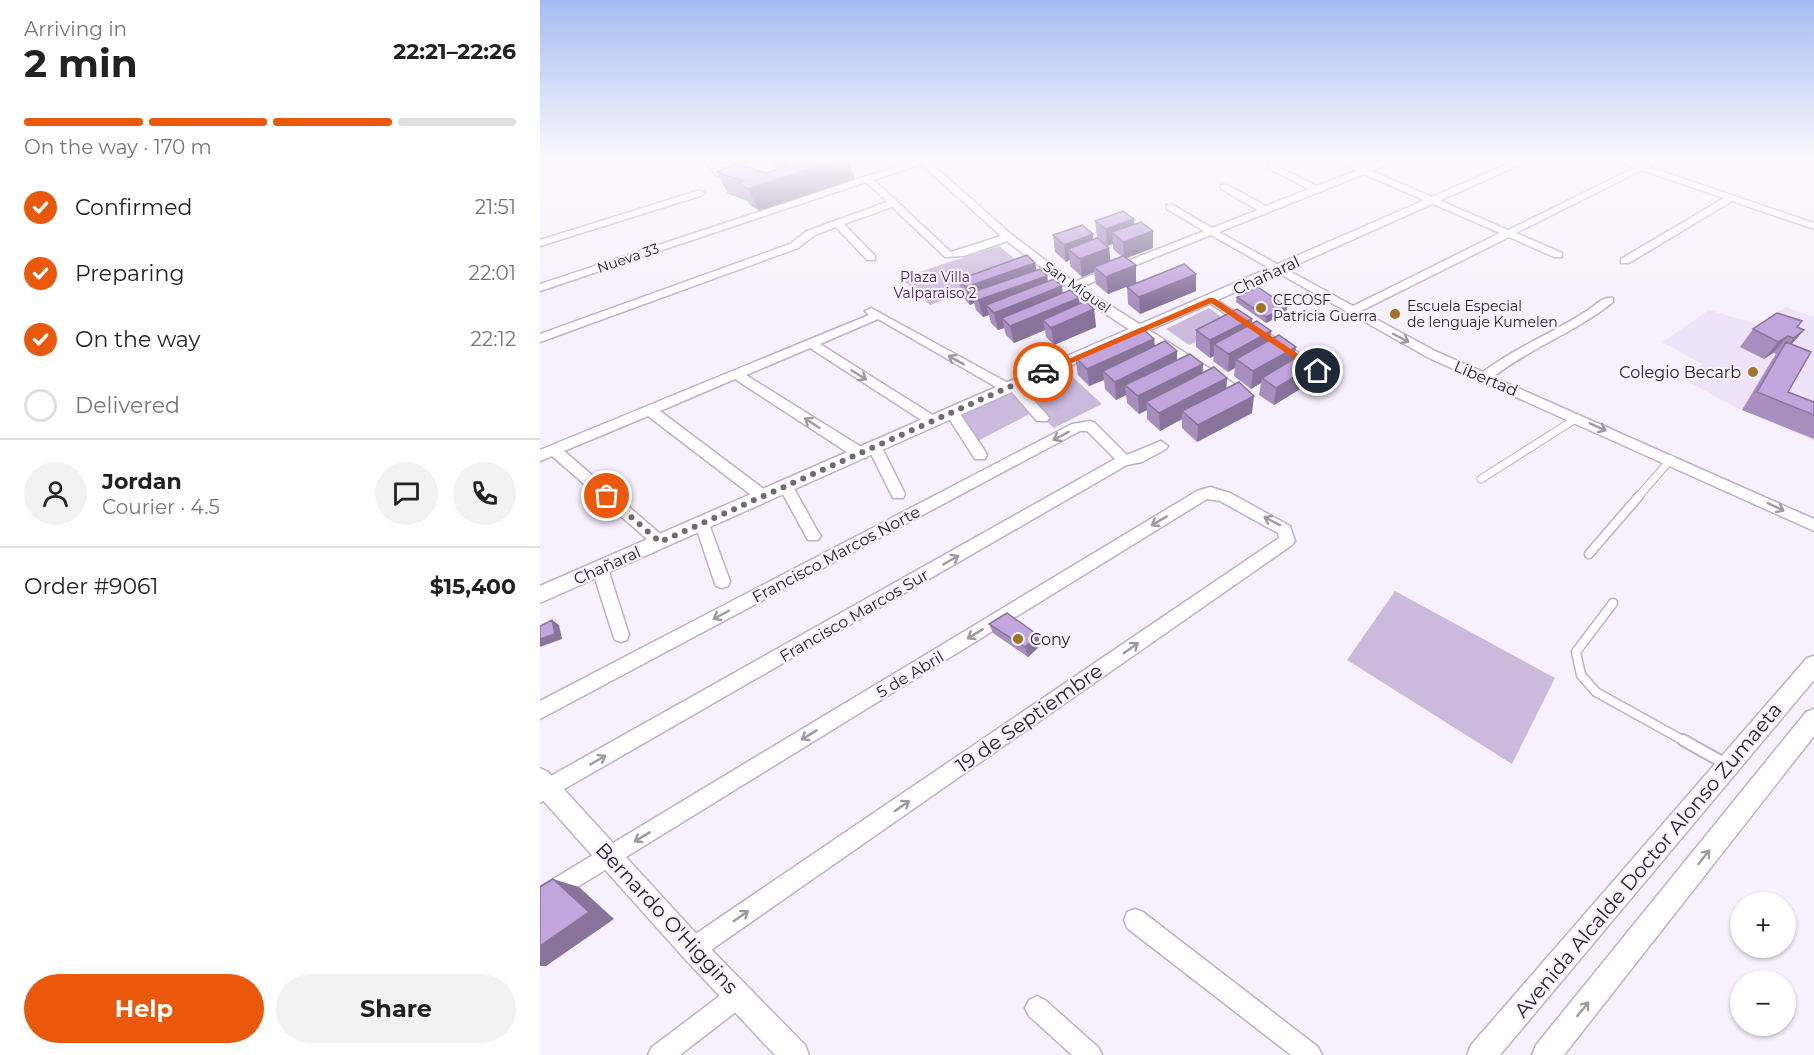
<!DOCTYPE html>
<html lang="en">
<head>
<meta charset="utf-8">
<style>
	:root { --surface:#fff; --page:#f2f2f2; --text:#222; --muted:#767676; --line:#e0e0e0; --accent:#ea580c }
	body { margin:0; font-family:Montserrat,sans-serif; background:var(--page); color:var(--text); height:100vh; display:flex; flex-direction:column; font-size:22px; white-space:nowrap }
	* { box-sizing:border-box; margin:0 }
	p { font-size:20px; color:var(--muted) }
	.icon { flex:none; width:33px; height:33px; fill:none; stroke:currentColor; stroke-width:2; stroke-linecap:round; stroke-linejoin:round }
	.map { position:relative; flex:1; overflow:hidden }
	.details { display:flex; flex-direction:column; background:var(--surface); width:540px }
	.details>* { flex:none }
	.controls { position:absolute; left:1190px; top:892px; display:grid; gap:12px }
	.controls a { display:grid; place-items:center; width:66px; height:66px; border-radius:50%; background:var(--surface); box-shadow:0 2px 4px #0004; font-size:30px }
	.pin { position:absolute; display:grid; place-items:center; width:51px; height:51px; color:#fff; margin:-26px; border:3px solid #fff; border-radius:50%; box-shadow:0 2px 6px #0007 }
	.courier { position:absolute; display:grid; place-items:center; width:60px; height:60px; margin:-30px; border:4px solid #ea580c; border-radius:50%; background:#fff; color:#222; box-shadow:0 2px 8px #0007 }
	.head em { font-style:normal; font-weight:700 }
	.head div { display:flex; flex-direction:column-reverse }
	.head { display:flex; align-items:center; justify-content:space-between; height:102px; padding:0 24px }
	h1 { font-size:39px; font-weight:700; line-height:45px }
	.bar { display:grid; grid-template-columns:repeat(4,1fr); gap:9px 6px; align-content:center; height:72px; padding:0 24px }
	.bar i { height:8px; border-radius:4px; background:var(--line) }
	.bar .on { background:var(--accent) }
	.bar p { grid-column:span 4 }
	.line { display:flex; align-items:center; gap:15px; padding:0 24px; border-top:2px solid var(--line) }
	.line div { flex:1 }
	.round { display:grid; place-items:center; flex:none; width:63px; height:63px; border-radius:32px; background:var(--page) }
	ol { padding:0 24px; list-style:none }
	li { display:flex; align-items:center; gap:18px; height:66px }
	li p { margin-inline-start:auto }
	li .icon { padding:6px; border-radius:50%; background:var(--accent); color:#fff; stroke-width:4 }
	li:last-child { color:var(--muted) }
	li i { width:33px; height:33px; border:3px solid var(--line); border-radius:50% }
	.button { display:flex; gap:12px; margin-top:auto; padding:12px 24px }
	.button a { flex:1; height:69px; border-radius:36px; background:var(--accent); color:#fff; font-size:24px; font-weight:700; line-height:69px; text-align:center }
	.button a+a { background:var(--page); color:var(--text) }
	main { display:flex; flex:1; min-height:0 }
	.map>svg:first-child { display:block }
	.built { fill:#efe3fa }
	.green { fill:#ccbadd }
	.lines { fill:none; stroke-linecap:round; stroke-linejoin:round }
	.service-far2-casing { stroke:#beafcc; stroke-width:9 }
	.service-far1-casing { stroke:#beafcc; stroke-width:11 }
	.service-casing { stroke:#beafcc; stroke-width:14 }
	.minor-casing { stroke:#beafcc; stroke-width:3 }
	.tertiary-casing { stroke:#beafcc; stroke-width:3 }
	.service-far2 { stroke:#fff; stroke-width:7 }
	.service-far1 { stroke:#fff; stroke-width:8 }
	.service { stroke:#fff; stroke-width:10 }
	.minor { fill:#fff; fill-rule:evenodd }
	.tertiary { fill:#fff; fill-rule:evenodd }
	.wall { fill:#a88ebe }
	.shaded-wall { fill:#88749b }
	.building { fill:#c3a5dd; stroke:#88749b; stroke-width:1.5 }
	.oneway { stroke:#9e9ba0 }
	.route { fill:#ea580c }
	.done { stroke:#706a75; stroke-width:6; stroke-dasharray:0 10.8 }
	.poi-dot { fill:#a27226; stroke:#f7f1fd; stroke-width:2 }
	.labels { text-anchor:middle; stroke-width:4.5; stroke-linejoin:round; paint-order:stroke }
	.far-street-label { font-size:14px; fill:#27212c; stroke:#f7f1fd }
	.far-park-label { font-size:14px; fill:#4a2365; stroke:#f7f1fd }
	.far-poi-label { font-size:14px; fill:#27212c; stroke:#f7f1fd; text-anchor:start }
	.street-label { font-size:16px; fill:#27212c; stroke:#f7f1fd }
	.poi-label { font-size:16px; fill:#27212c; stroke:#f7f1fd; text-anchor:end }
	.near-street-label { font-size:20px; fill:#27212c; stroke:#f7f1fd }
</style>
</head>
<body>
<main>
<section class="details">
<div class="head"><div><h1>2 min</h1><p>Arriving in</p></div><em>22:21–22:26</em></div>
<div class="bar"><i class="on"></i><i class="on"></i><i class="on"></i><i></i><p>On the way · 170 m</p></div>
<ol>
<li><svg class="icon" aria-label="check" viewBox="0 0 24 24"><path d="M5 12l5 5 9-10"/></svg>Confirmed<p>21:51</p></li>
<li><svg class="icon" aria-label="check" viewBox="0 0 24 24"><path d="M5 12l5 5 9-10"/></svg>Preparing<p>22:01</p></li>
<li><svg class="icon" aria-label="check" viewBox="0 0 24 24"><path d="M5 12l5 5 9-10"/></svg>On the way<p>22:12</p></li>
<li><i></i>Delivered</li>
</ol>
<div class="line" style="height:108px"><a class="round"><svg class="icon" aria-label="person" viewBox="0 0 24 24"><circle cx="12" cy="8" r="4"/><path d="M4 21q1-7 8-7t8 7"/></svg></a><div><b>Jordan</b><p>Courier · 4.5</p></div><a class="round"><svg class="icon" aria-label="chat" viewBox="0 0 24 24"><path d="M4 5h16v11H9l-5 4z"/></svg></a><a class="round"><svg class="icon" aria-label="phone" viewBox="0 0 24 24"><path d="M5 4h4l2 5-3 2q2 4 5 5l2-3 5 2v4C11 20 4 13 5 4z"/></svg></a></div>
<div class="line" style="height:78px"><div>Order #9061</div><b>$15,400</b></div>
<div class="button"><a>Help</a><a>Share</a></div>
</section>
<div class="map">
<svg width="1274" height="1055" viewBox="0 0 1274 1055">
	<rect width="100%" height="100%" fill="#f7f1fd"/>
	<path class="built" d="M1246 307 1274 317V441L1195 407 1143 379 1162 364 1122 342 1169 310 1217 324Z"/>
	<path class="green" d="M459 246 487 269 390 305 361 278Z
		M669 308 692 325 649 345 626 329Z
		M524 369 562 404 514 428 495 411 436 442 419 415Z
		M855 591 1015 678 972 764 807 660Z"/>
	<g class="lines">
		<g class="service-far2-casing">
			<path id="service-far2" d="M941 479 1037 418
				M1098 497 1131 459"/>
		</g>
		<g class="service-far1-casing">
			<path id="service-far1" d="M1049 554 1099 496
				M1073 603 1036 652 1041 675 1056 692 1146 742"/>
		</g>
		<g class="service-casing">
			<path id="service" d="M1143 740 1186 764"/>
		</g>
		<g class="minor-casing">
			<path id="minor" d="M163 158H172L184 173 182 175H176Z
				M219 158H227V159L223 162Z
				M375 158H385L471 234 534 282 664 231 627 209V205H633L672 228 718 210 681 189V185H687L726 206 769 189 728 168V164L731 163 777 186 816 171 791 158H803L824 167 848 158H860L832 171 968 230 1094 168 1070 158H1083L1101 164 1113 158H1124L1109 167 1274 223V229L1192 201 1089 263H1081V259L1184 198 1102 170 976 233 1022 253V257H1014L969 237 821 311 897 352 943 372C974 348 1011 334 1045 312 1054 307 1062 296 1073 298V302C1036 332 990 348 953 377L1274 519V531L889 358 671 235 541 287 710 394 711 397 710 400 705 401 579 323 520 282 467 241 424 256 405 257 352 207 304 224 335 256V260H327L296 227 275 235 258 248 0 342V334L250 244 267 231 347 202 326 182 0 291V284L376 160ZM381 164 461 236 411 252 334 180ZM824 174 960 233 813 306 679 232Z
				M160 190 165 193 163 195 0 246V240Z
				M672 297 782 368 784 371 782 374H774L668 302V298Z
				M331 308 468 383 477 382 507 415 509 418 507 421H497L471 391H463L338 319 280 344 399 419 401 422 399 425H389L270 348 206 375 326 450 328 454 326 458H316L195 379 120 411 229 493 231 497 229 501H219L108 416 24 451 125 538 128 542 125 546H115L12 456 0 461V450L329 315 325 311Z
				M413 410 418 411 445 451 447 455 445 459H435L406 414Z
				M550 421 555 423 587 455 621 441 628 446 626 449 602 462 587 465 0 803V782L575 459 547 431H540L0 719V701L532 424Z
				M335 443 342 448 365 494 363 498H353L328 448Z
				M246 482 251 483 278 532 281 536 278 540H268L239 487Z
				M670 487 690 493 750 526 755 541 752 545 161 957 153 960 145 957 142 949 145 941 739 538 738 533 680 501 667 499 0 910V887L657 491Z
				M162 518 167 520 169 524 190 581 188 586 182 588 176 586 174 581 155 524 157 520Z
				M60 563 66 564 68 569 89 635 87 640 81 642 75 640 73 635 52 569 54 564Z
				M595 909 603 912 778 1047 782 1055H751L587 928 584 920 587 912Z
				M198 985 206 988 209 996 206 1004 140 1055H108L112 1047 190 988Z
				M497 996 505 1000 558 1047 562 1055H532L489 1016 485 1008 489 1000Z"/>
		</g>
		<g class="tertiary-casing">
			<path id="tertiary" d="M981 158H995L0 603V586Z
				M1274 656V680L960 1055H927L931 1045 1267 658Z
				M1274 709V736L1024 1055H992L996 1045 1266 712Z
				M0 768 8 772 162 940 265 1045 269 1055H235L144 958 0 797Z"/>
		</g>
		<use href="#service-far2" class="service-far2"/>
		<use href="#service-far1" class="service-far1"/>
		<use href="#service" class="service"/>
		<use href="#minor" class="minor"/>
		<use href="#tertiary" class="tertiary"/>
	</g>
	<path class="wall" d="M231 158H263L267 161H268L267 158H308L315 179 219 211 210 205 208 201 188 194 177 172 226 173 237 170Z
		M555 221 594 224 613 231V248L586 258 596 265V283L568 294 556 284 554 272 542 277 530 266V260L526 262 515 252 513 235 553 240 569 248 570 261 581 256 573 249V244L567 246 557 238Z
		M495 263 496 270 507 276 508 281 523 293 540 304 554 309 556 327 514 345 506 337 505 330 474 343 466 335 464 328 458 330 451 323 449 315 443 317 436 310 434 303 430 305 423 297 418 280Z
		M587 287 656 291 600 314 588 304Z
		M697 297 746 313 726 323 696 302Z
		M712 319 711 324 730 340 756 347 754 358 779 362 775 380 734 405 719 395 721 383 711 389 694 376 695 368 688 372 673 361 674 356 670 358 656 347V330Z
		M1257 327 1264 330 1252 344 1248 392 1274 402V439L1202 410 1232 360 1236 354 1233 353 1224 359 1200 347 1213 329Z
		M614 339 615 346 637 360 663 364 662 373 687 378 686 389 712 413 657 442 642 428V419L620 431 607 419V410L599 414 587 403 586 395 576 400 565 389 564 380 549 386 538 375 535 357Z
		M449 624 501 645 488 657 453 633Z"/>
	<path class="shaded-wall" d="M303 158H308L315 179 219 211 208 189Z
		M594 219 595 236 572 232 573 244 567 246 566 229Z
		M613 231V248L584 259 583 242Z
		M553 234 554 251 528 249 530 260 526 262 524 245Z
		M569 248 571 266 554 267V272L542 277 540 259Z
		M495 263 498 279 507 276 509 291 522 286 524 304 462 318 464 328 458 330 454 313 446 305 449 315 443 317 438 300 432 292 434 303 430 305 426 287Z
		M596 265V283L568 294 566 277Z
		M656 274V291L600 314 599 297Z
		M539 298 541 315 554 309 556 327 514 345 511 328 503 320 505 330 474 343 470 326Z
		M747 307 746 313 726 323V317Z
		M712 319 710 336 674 344V356L670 358V340Z
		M1264 330 1249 347 1239 356 1254 338Z
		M731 331 729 349 696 359 695 368 688 372 689 354Z
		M1248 336 1233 353 1224 359 1238 342Z
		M614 339 615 357 563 371 564 380 549 386 547 369Z
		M756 347 753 365 722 378 721 383 711 389 713 371Z
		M637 351V369L585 385 586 395 576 400 575 382Z
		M779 362 775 380 734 405 736 388Z
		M663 364 662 382 606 402 607 410 599 414 598 396Z
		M687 378 686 395 642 411V419L620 431 619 413Z
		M714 396 712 413 657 442 658 425Z
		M12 620 19 625 22 639 0 647V639Z
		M498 635 501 645 488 657 485 647Z
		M13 879 39 887 74 919 6 966H0V946Z"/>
	<path class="building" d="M237 158H263L267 161 277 158H303L208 189 199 183 204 181 177 172 196 163 226 173 248 167Z
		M583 211 594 219 566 229 555 221Z
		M601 222 613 231 583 242 572 232Z
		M542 225 553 234 524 245 513 235Z
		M557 238 569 248 540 259 528 249Z
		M487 255 495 263 426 287 418 280Z
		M583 256 596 265 566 277 554 267Z
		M644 264 656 274 599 297 587 287Z
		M500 269 507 276 438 300 432 292Z
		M514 279 522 286 454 313 446 305Z
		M718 287 747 307 726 317 697 297Z
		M530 290 539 298 470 326 462 318Z
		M545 301 554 309 511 328 503 320Z
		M697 309 712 319 670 340 656 330Z
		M1237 313 1262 321 1257 327 1264 330 1254 338 1248 336 1238 342 1213 329Z
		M717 321 731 331 689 354 674 344Z
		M602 328 614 339 547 369 535 357Z
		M739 335 756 347 713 371 696 359Z
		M625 341 637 351 575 382 563 371Z
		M1246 342 1271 352 1248 392 1274 402V415L1217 392Z
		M764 353 779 362 736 388 722 378Z
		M650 354 663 364 598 396 585 385Z
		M674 367 687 378 619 413 606 402Z
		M699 382 714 396 658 425 642 411Z
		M467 613 498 635 485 647 449 624Z
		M12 620 15 634 0 639V626Z
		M13 879 49 912 0 946V887Z"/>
	<defs><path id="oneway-shaft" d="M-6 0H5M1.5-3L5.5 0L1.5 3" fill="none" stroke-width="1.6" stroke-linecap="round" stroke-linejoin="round" transform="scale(1.5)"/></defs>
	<g class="oneway">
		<use href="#oneway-shaft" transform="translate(861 338) rotate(28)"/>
		<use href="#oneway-shaft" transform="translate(416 360) rotate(-151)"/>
		<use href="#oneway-shaft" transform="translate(319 375) rotate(32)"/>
		<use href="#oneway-shaft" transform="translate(272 423) rotate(-147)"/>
		<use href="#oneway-shaft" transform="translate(1058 427) rotate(24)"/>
		<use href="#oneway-shaft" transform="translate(521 436) rotate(152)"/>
		<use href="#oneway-shaft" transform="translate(1236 507) rotate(25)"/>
		<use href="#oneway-shaft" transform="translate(619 521) rotate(149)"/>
		<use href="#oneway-shaft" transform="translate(732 521) rotate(-153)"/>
		<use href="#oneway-shaft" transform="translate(411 560) rotate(-30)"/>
		<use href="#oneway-shaft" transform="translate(181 615) rotate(152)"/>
		<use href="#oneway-shaft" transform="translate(435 634) rotate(149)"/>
		<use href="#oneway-shaft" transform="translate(591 648) rotate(-35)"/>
		<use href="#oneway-shaft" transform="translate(269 735) rotate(149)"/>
		<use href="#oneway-shaft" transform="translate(58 760) rotate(-30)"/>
		<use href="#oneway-shaft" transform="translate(362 806) rotate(-35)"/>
		<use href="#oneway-shaft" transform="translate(102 837) rotate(149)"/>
		<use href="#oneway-shaft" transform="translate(1164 857) rotate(-51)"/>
		<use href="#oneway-shaft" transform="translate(201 916) rotate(-35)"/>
		<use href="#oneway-shaft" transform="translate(1043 1009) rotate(-51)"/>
	</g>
	<linearGradient id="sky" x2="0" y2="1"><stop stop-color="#a6bbf1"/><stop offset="0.52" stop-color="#fbf9fe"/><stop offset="1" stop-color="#fbf9fe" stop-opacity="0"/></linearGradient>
	<rect width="1274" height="306" fill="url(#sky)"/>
	<path class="route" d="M669 298H674L781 369V373H776L671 303 506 374 499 372Z"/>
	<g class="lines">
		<path class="done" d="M67 496 120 542 503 372"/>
	</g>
	<g class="poi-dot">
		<circle cx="721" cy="308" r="6"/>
		<circle cx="855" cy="314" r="6"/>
		<circle cx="1213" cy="372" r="6"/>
		<circle cx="478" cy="639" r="6"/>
	</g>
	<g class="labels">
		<g class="far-street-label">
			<text transform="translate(88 258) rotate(-19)" y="5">Nueva 33</text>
			<text transform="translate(537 287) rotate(35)" y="5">San Miguel</text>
		</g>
		<g class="far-park-label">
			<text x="395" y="282">Plaza Villa<tspan x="395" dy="16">Valparaiso 2</tspan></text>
		</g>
		<g class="far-poi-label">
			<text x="733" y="305">CECOSF<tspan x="733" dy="16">Patricia Guerra</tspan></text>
			<text x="867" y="311">Escuela Especial<tspan x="867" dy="16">de lenguaje Kumelen</tspan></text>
		</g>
		<g class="street-label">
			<text transform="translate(726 275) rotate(-25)" y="6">Chañaral</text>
			<text transform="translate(946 378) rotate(23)" y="6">Libertad</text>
			<text transform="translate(296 554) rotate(-28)" y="6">Francisco Marcos Norte</text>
			<text transform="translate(67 565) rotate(-24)" y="6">Chañaral</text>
			<text transform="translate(314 615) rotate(-30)" y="6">Francisco Marcos Sur</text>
			<text transform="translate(370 674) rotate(-31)" y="6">5 de Abril</text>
		</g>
		<g class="poi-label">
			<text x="1201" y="378">Colegio Becarb</text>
			<text x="490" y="645" text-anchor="start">Cony</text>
		</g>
		<g class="near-street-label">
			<text transform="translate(489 718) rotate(-35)" y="7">19 de Septiembre</text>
			<text transform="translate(1108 860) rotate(-50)" y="7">Avenida Alcalde Doctor Alonso Zumaeta</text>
			<text transform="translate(127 918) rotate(47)" y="7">Bernardo O'Higgins</text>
		</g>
	</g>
</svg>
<div class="controls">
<a>+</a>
<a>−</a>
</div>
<div class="pin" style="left:67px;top:496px;background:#ea580c"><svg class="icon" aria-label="bag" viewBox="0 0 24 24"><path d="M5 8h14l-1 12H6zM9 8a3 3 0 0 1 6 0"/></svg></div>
<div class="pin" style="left:778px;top:371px;background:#1f2937"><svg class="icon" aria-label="home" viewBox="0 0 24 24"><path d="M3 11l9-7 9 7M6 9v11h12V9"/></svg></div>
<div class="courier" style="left:503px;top:372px"><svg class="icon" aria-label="car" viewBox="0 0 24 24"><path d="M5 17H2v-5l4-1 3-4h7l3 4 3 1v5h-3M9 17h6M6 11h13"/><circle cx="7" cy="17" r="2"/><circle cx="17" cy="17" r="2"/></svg></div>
</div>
</main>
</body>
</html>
